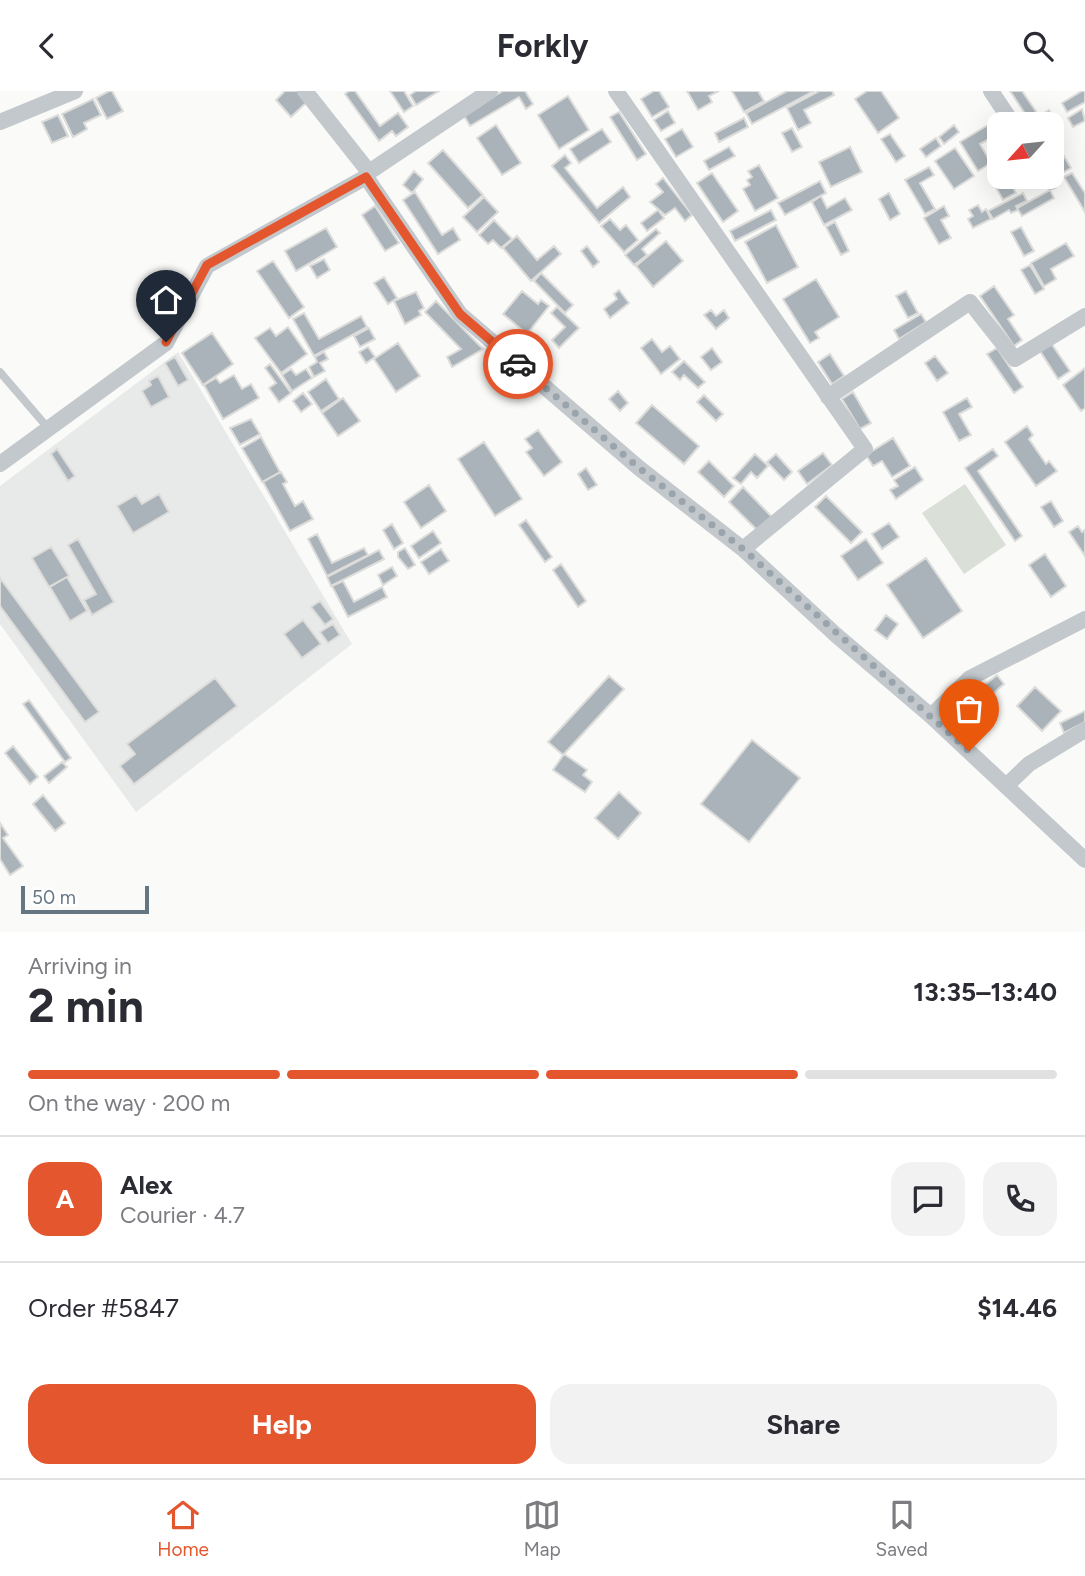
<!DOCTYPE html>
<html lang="en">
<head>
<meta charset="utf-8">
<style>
	:root { --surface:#fff; --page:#f2f2f3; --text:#2b2b33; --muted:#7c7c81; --line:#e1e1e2; --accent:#e4572e }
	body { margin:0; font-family:Figtree,sans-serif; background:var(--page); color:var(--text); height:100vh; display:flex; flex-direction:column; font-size:26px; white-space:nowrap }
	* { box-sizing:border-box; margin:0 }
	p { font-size:23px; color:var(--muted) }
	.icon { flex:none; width:38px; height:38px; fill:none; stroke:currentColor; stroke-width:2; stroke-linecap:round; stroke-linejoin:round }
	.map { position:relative; height:841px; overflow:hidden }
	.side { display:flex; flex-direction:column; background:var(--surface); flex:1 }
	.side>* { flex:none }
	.needle { width:46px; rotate:243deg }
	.controls { position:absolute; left:987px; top:21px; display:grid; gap:14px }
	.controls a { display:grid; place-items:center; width:77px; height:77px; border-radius:14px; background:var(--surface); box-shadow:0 7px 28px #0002; font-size:35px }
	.scale { position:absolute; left:21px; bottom:18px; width:128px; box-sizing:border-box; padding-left:7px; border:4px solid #657683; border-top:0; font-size:19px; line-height:24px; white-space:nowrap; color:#657683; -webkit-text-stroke:5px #fff; paint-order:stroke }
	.pin { position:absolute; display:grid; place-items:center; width:60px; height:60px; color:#fff; margin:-72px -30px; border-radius:50% 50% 50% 0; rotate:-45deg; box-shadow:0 0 7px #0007 }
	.pin .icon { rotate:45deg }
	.courier { position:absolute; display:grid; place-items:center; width:70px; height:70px; margin:-35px; border:5px solid #e4572e; border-radius:50%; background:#fff; color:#222; box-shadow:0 2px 9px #0007 }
	.overview em { font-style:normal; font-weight:700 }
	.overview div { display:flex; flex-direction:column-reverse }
	.overview { display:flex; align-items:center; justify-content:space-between; height:119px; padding:0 28px }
	h1 { font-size:46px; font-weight:700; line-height:52px }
	.bar { display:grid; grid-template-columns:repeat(4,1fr); gap:10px 7px; align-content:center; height:84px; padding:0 28px }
	.bar i { height:9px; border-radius:5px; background:var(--line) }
	.bar .current { background:var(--accent) }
	.bar p { grid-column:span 4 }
	.line { display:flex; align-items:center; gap:18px; padding:0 28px; border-top:2px solid var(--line) }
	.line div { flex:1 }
	.round { display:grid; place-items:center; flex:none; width:74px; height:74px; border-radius:21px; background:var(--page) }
	.cta { display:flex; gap:14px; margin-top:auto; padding:14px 28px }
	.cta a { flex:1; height:80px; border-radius:21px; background:var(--accent); color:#fff; font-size:28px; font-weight:700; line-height:80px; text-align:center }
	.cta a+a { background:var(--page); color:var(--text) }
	header { display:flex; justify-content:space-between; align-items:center; height:91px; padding:0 28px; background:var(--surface); font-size:32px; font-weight:700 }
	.tabs { display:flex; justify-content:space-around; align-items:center; height:98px; border-top:2px solid var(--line); background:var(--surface); font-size:19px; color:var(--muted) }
	.tabs a { display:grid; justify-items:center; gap:4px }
	.tabs .current { color:var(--accent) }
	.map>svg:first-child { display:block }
	.built { fill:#e8e9e9 }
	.green { fill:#dadfd7 }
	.building { fill:#aab3b9; stroke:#dcdcda; stroke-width:2 }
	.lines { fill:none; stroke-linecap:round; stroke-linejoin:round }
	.lane { stroke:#c3c8cc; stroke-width:8 }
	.street { stroke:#c3c8cc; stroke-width:16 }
	.done { stroke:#99a4ac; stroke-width:7; stroke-dasharray:0 12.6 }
	.route { stroke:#e4572e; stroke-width:9 }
</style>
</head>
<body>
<header><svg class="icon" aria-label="back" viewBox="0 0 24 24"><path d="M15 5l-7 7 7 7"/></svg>Forkly<svg class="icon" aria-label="search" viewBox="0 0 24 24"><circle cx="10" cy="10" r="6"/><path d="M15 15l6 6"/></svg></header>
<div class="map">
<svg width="1085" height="841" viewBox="0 0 1085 841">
	<rect width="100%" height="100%" fill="#fafaf8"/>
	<path class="built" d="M178 261 352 553 136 721 0 533V395Z"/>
	<path class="green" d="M965 393 1006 454 964 483 922 422Z"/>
	<path class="building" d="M109 0H112L123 20 107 28 96 7Z
		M285 0H299L308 10 291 26 276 9Z
		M349 0H355L380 35 398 22 408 36 396 45 392 40 379 50 345 3Z
		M390 0H404L413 15 404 21Z
		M416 0H439L416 14 410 4Z
		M503 0H525L533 13 526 18 519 6 470 35 463 23Z
		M654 0H659L669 16 652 26 641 8Z
		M687 0H719L709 5 712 11 698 19Z
		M732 0H758L764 10 744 21Z
		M787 0H814L752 33 746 22Z
		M819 0H832L834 4 804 19 811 32 798 39 787 17Z
		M867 0H881L899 27 878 42 855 8Z
		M1010 0H1022L1039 25 1049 19 1054 27 1045 33H1032Z
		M1082 0H1085V11L1067 21 1062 12Z
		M568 5 589 39 559 58 538 24Z
		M93 8 101 24 84 32 87 38 73 46 62 23Z
		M1082 18 1085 30 1073 36 1068 27Z
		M668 20 675 32 661 40 654 29Z
		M619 21 646 63 637 69 610 26Z
		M58 24 68 45 52 52 42 31Z
		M744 27 748 36 719 51 715 42Z
		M496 34 521 72 502 84 477 47Z
		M954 34 959 41 944 53 939 46Z
		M988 34 995 45 980 53 991 72 978 80 960 51Z
		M792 37 802 56 792 61 782 42Z
		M602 38 611 51 579 72 570 58Z
		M682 38 693 56 676 66 665 48Z
		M890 43 905 65 896 71 881 48Z
		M1052 45 1071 77 1062 82 1052 66Z
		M936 47 941 55 926 66 920 58Z
		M729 56 735 65 709 79 704 70Z
		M850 56 862 81 831 96 819 71Z
		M955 57 974 85 954 98 935 70Z
		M443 59 483 104 468 117 428 72Z
		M565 64 571 72 565 77 597 117 623 96 630 106 599 132 552 75Z
		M759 74 778 107 755 120 743 98 750 94 747 89 752 86 748 80Z
		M929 76 934 84 920 92 935 118 925 123 905 89Z
		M414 80 423 88 412 102 403 94Z
		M712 82 738 120 723 131 697 92Z
		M1072 82 1085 102V121L1064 86Z
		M1008 86 1016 102 1003 109 994 93Z
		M663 87 692 124 685 130 675 117 665 124 650 111 663 101 656 93Z
		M820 90 826 102 785 124 778 112Z
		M1050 99 1054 107 1022 125 1017 117Z
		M415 101 442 144 453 137 460 149 438 163 403 109Z
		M889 102 900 123 890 129 879 108Z
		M1023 102 1027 110 1016 115 1018 119 1011 122 1009 119 993 128 988 120Z
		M821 105 827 117 845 107 852 119 824 134 812 111Z
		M484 106 498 121 477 141 463 126Z
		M978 114 982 121 986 118 991 128 973 137 968 128 973 125 969 119Z
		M375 115 399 152 385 160 362 124Z
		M944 115 949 125 941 129 951 147 939 153 924 127Z
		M658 119 664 127 647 140 641 132Z
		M771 119 776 129 735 150 730 140Z
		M610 128 620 139 626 134 638 149 624 161 601 135Z
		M494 129 512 148 501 157 493 149 488 153 479 144Z
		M835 131 849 160 841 164 826 136Z
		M776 134 798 176 767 192 745 151Z
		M1021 136 1034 160 1024 165 1011 141Z
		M326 137 337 156 296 180 285 160Z
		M656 138 660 142 642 158 647 164 634 174 625 164Z
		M517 145 537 169 554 155 561 163 531 190 503 157Z
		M666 150 683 170 653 196 636 175Z
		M1066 152 1074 165 1051 178 1056 188 1044 195 1031 172Z
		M587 155 599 171 593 176 581 160Z
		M324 168 330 179 317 187 310 175Z
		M273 170 304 216 289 227 257 180Z
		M1030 174 1044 198 1035 203 1021 179Z
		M541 182 573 214 565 222 534 190Z
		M384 186 397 207 388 213 374 192Z
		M816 188 839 226 815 241 819 247 810 252 783 208Z
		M994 195 1014 224 1008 228 1022 249 1014 255 980 205Z
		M619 199 629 212 610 227 604 218 617 208 614 203Z
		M522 200 538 213 541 209 549 215 527 243 503 223Z
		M906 200 918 222 908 227 896 205Z
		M416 201 424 217 419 220 421 224 405 233 394 210Z
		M436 210 483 258 452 276 447 266 461 258 425 221Z
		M557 216 579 237 559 257 552 249 565 236 551 222Z
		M711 219 716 225 724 219 729 227 716 238 704 224Z
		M304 222 319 248 361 225 367 236 314 265 293 228Z
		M921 223 926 231 899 248 894 239Z
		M288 236 307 263 281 282 255 247 270 237 276 245Z
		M369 237 375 248 360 256 354 245Z
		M212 242 233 273 203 294 182 262Z
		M652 248 662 261 670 255 680 268 661 283 641 257Z
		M398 252 420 285 396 301 374 268Z
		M1051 252 1070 280 1058 288 1040 260Z
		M368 256 375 266 366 272 359 261Z
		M712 257 722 271 711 279 701 266Z
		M997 257 1023 296 1014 302 987 263Z
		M324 261 328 268 320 272 325 280 314 286 309 276 317 271 315 266Z
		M830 263 844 285 832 293 818 271Z
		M935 265 948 282 937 290 925 272Z
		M175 266 188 289 178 295 165 272Z
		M684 270 705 291 698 297 684 284 680 289 672 281Z
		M270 273 291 302 279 311 269 297 276 292 265 277Z
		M1085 277V317L1081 320 1063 294Z
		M291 278 296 284 306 278 312 287 292 300 282 284Z
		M234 284 242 298 251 293 259 307 223 328 204 294 216 287 220 292Z
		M158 285 169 306 151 316 142 300 151 294 149 290Z
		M326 288 339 308 321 320 308 301Z
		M618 300 628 312 620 320 609 308Z
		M853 301 871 332 860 338 842 308Z
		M303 302 312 313 301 321 293 310Z
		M704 304 723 323 716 330 697 311Z
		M343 307 360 330 338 345 322 322Z
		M967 307 972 316 959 323 971 344 959 350 943 321Z
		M652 314 699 355 684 373 636 332Z
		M251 328 260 343 240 354 230 337Z
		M1027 335 1033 344 1029 348 1046 373 1049 370 1057 380 1036 395 1005 351Z
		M538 339 562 371 544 385 526 361 532 357 525 348Z
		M261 346 280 381 262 391 242 357Z
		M893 347 910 375 892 386 882 370 873 375 866 364Z
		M484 351 522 408 495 425 458 368Z
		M57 358 75 385 68 390 51 363Z
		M993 358 998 365 978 380 1022 445 1015 450 965 377Z
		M823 362 832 374 807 393 798 380Z
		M755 363 768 375 757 387 751 381 741 393 733 387Z
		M776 363 792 381 784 389 767 371Z
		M709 370 734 395 724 406 698 381Z
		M915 376 923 389 896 408 890 399 898 395 894 389Z
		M586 377 597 394 588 399 578 383Z
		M281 381 287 391 283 393 295 415 303 410 313 428 290 440 263 391Z
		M429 394 446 420 421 437 404 411Z
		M743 396 772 426 758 440 729 411Z
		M159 403 169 421 133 442 117 415 136 404 142 413Z
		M826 405 862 441 851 452 815 416Z
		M1051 410 1063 430 1054 436 1041 416Z
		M526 429 552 466 545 471 519 434Z
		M889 432 899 446 882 458 872 443Z
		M392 433 403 452 394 458 383 439Z
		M1078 435 1082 441 1085 439V465L1069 441Z
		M433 440 441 452 419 467 411 455Z
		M317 443 332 472 364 457 368 464 327 485 308 448Z
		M78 448 114 511 92 524 84 509 96 503 68 454Z
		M866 448 883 472 858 489 841 465Z
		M51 456 69 485 49 496 32 467Z
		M405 457 415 474 408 478 398 466V461Z
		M441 458 449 470 429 483 421 471Z
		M379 459 384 468 331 495 327 486Z
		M1045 463 1066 495 1051 506 1029 474Z
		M926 467 962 520 923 547 887 494Z
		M561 473 586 510 578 516 553 479Z
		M392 476 397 485 383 494 378 484Z
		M67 486 87 520 70 530 50 496Z
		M0 487 99 621 85 631 0 515Z
		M343 490 354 511 382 496 387 506 348 526 332 495Z
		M320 510 333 528 325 534 311 516Z
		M886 524 898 533 887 548 875 539Z
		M303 529 321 553 302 567 284 543Z
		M333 533 340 544 328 552 320 541Z
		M997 584 1004 593 983 611 975 602Z
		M609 585 624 598 563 664 548 651Z
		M215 587 237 615 134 693 120 675 135 663 127 653Z
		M1035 596 1061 620 1042 640 1017 615Z
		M29 609 71 667 65 671 23 613Z
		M1085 620V631L1064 642 1060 632Z
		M752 649 800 687 749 751 701 713Z
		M13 655 38 686 30 693 5 662Z
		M564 663 587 679 583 684 592 691 585 701 553 679Z
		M62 671 67 676 49 692 44 685Z
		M619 701 641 722 618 748 595 727Z
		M43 704 65 732 55 740 33 713Z
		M0 732 8 744 3 747 23 775 10 784 0 768Z"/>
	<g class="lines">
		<path class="lane" d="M0 281 48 337"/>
		<path class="street" d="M305 0 369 81 366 86 460 223 639 377 743 458 836 544 931 625 1085 769
			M616 0 865 358 743 458
			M991 0 1013 33
			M0 31 75 0
			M369 81 490 0
			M1047 86 1051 91
			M828 306 970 211 1015 268 1085 225
			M0 373 166 252 207 175 366 86
			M931 625 970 587 1085 528
			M1006 695 1029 673 1085 639"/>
	</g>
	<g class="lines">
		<path class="done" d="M518 273 639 377 743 458 969 660"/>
		<path class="route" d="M166 251 207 174 366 86 460 223 518 273"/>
	</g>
</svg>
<div class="controls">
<a><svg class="needle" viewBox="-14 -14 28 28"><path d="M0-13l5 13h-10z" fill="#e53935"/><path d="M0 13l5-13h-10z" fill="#7c7c81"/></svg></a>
</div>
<div class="scale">50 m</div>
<div class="pin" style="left:969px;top:660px;background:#ea580c"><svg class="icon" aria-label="bag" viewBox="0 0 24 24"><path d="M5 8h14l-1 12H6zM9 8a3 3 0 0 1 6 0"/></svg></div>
<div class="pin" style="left:166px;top:251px;background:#1f2937"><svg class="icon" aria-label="home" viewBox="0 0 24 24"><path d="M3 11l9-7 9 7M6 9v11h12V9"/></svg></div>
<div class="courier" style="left:518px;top:273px"><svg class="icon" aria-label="car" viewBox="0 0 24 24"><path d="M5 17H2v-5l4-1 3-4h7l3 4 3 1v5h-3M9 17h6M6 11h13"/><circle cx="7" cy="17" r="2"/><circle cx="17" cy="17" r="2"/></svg></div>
</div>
<section class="side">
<div class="overview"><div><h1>2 min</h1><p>Arriving in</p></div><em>13:35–13:40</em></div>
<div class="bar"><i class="current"></i><i class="current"></i><i class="current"></i><i></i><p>On the way · 200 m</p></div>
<div class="line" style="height:126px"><b class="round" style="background:var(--accent);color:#fff">A</b><div><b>Alex</b><p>Courier · 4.7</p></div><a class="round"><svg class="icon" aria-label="chat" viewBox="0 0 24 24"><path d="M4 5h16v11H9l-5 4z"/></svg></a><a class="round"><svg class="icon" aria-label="phone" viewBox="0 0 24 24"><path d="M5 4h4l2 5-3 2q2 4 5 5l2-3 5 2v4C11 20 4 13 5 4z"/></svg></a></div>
<div class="line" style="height:91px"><div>Order #5847</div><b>$14.46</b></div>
<div class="cta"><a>Help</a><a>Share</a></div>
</section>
<nav class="tabs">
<a class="current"><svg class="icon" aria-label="home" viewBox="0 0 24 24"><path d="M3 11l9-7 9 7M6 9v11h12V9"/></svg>Home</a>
<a><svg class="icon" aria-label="map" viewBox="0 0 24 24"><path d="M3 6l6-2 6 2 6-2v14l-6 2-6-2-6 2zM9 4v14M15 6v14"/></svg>Map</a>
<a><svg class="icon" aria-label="saved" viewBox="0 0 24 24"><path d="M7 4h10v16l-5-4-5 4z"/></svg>Saved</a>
</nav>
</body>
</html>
